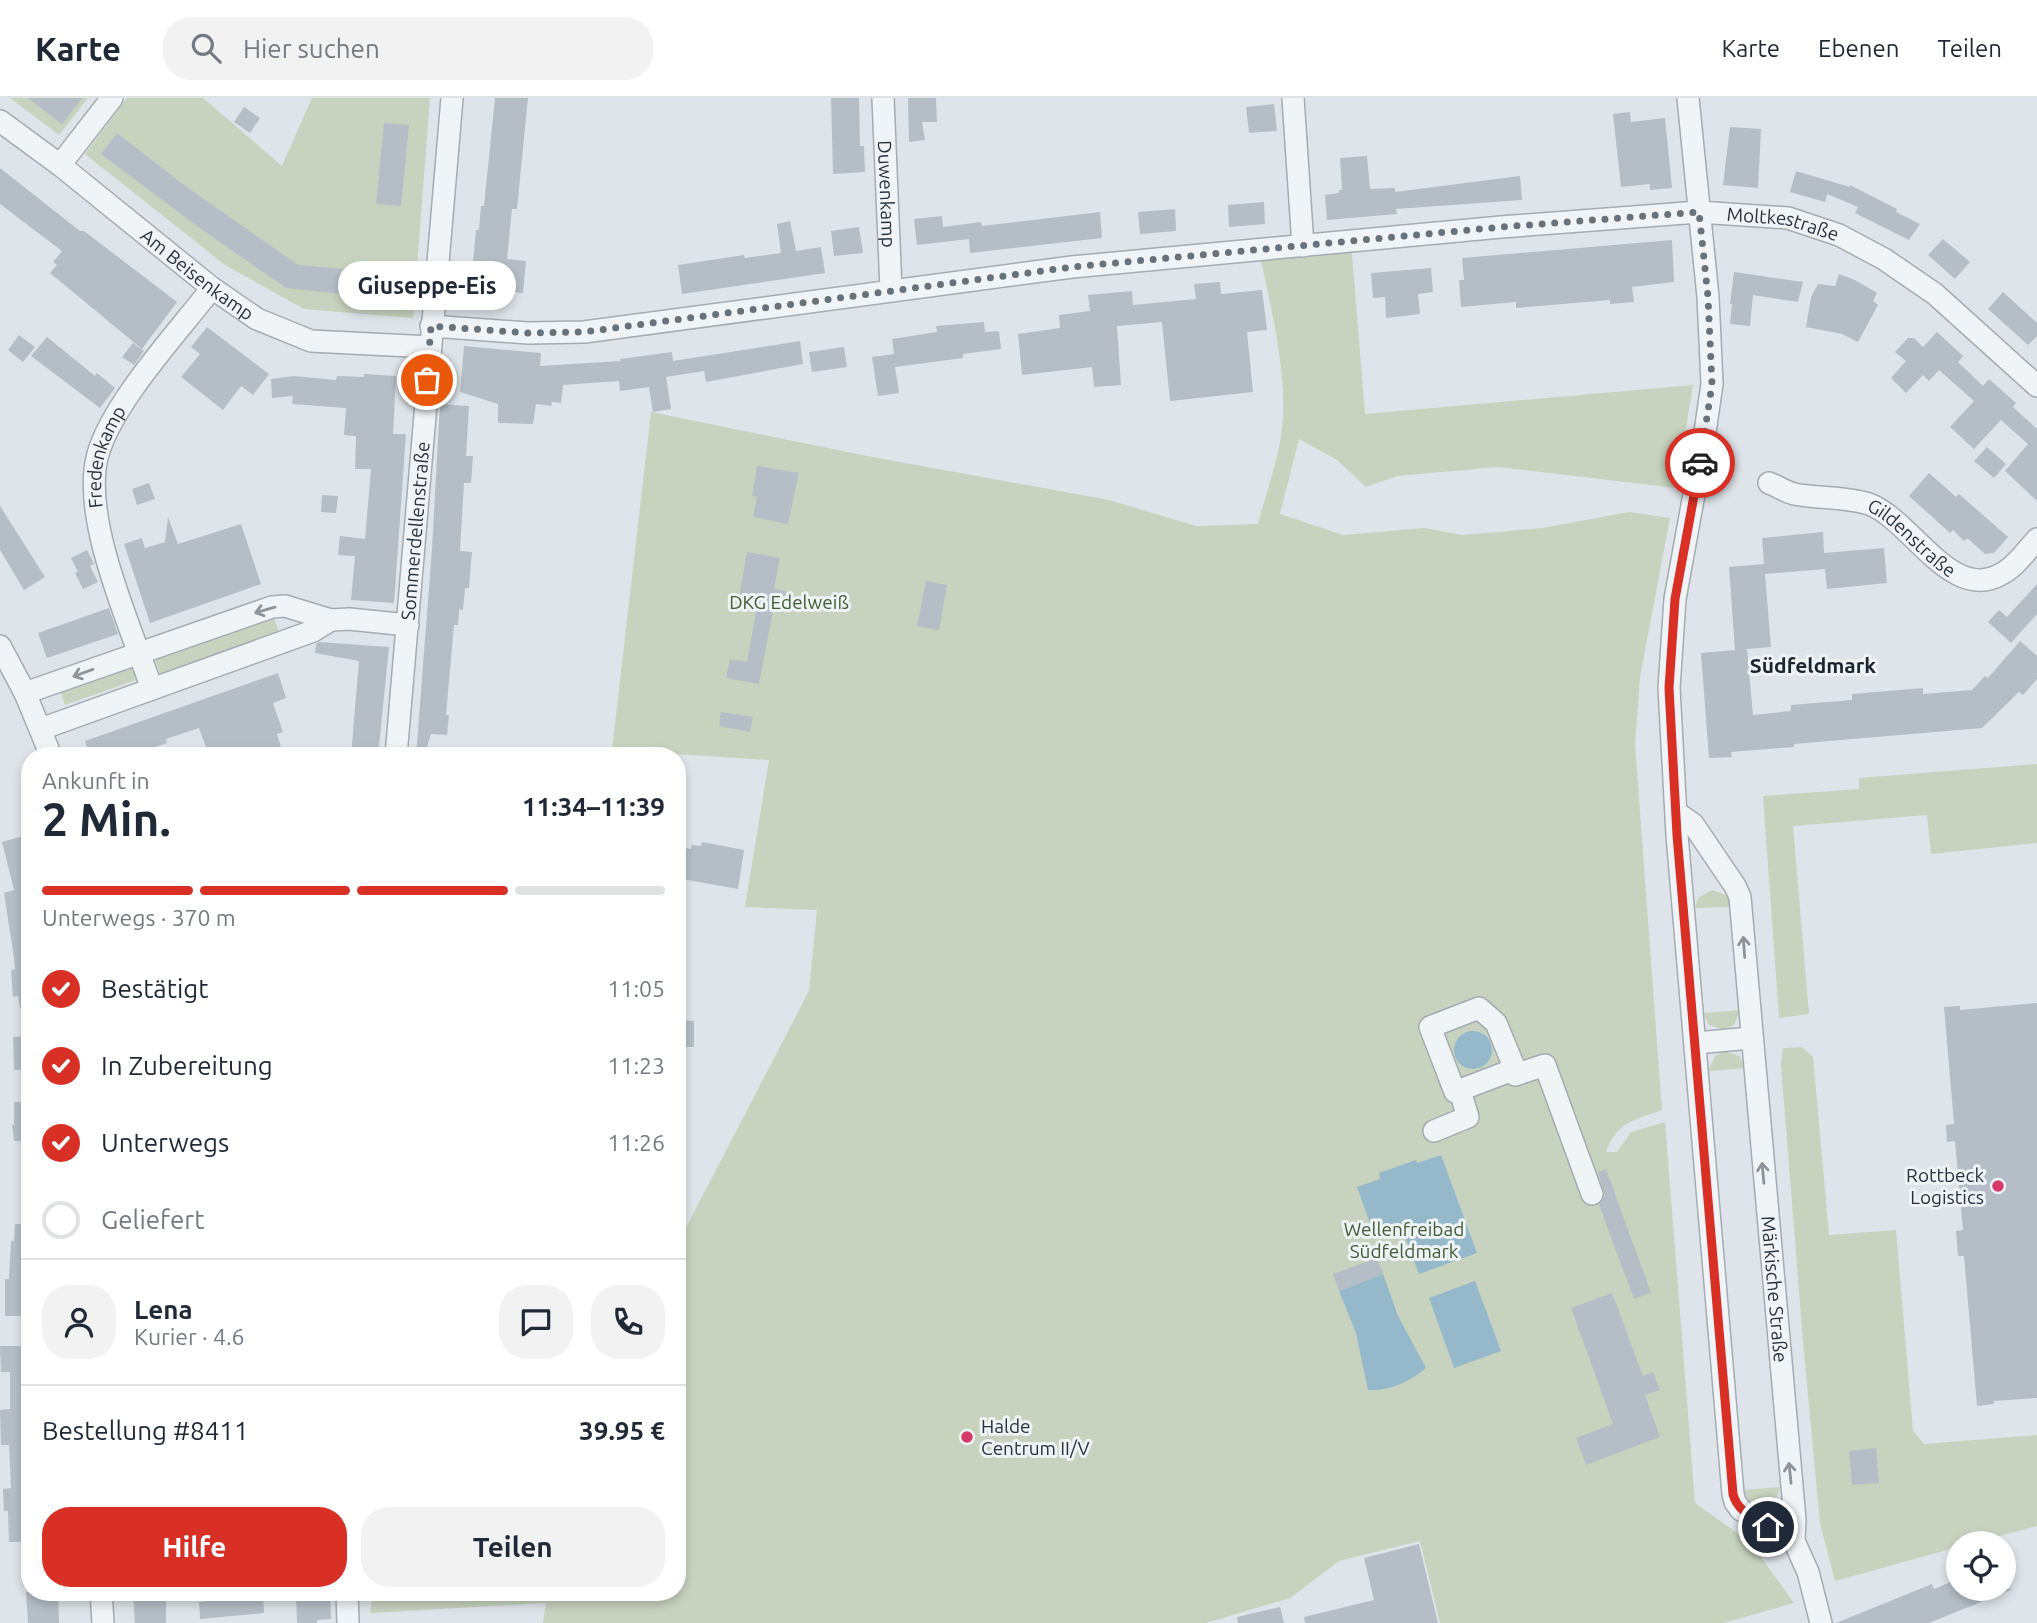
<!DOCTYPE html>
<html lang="de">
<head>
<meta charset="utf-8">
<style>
	:root { --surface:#fff; --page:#f2f2f3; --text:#1f2937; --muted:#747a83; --line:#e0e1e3; --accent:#d93025 }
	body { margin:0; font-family:Ubuntu,sans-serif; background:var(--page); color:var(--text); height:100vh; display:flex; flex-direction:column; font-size:26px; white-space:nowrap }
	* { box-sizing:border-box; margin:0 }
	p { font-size:23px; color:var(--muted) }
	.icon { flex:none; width:38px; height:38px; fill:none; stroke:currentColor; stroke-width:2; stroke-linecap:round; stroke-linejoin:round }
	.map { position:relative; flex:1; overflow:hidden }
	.side { position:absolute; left:21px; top:649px; width:665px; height:854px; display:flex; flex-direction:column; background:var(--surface); border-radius:28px; box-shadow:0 4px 10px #0003 }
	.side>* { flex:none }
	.tools { position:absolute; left:1946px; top:1433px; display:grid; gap:14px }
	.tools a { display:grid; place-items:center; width:70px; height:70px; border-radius:50%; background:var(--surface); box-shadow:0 4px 10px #0003; font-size:35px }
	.pin { position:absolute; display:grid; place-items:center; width:60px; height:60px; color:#fff; margin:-30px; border:4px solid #fff; border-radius:50%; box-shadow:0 2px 7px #0007 }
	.courier { position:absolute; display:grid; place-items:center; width:70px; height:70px; margin:-35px; border:5px solid #d93025; border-radius:50%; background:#fff; color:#222; box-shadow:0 2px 9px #0007 }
	.bubble { position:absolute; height:49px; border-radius:24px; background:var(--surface); box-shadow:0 4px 10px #0003; font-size:23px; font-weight:700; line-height:49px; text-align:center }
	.summary em { font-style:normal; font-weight:700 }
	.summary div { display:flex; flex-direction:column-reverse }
	.summary { display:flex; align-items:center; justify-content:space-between; height:119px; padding:0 21px }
	h1 { font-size:46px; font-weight:700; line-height:52px }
	.bar { display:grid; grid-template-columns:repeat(4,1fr); gap:10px 7px; align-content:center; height:84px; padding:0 21px }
	.bar i { height:9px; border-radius:5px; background:var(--line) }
	.bar .current { background:var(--accent) }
	.bar p { grid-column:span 4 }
	.line { display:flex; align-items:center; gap:18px; padding:0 21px; border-top:2px solid var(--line) }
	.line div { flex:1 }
	.round { display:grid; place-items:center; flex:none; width:74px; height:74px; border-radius:28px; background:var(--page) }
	ol { padding:0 21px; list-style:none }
	li { display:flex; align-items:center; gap:21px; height:77px }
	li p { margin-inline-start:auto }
	li .icon { padding:7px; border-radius:50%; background:var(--accent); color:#fff; stroke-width:4 }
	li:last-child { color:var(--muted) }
	li i { width:38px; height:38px; border:4px solid var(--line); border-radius:50% }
	.button { display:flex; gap:14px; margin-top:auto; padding:14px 21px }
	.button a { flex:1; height:80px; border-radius:28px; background:var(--accent); color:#fff; font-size:28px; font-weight:700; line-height:80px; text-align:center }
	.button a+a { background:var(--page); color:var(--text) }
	header { display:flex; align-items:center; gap:42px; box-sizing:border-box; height:98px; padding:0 35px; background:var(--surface); border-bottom:2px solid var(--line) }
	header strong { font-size:33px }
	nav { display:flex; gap:38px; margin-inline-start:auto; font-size:24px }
	.search { width:490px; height:63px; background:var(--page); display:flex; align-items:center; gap:18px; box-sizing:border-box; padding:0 24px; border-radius:28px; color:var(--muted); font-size:26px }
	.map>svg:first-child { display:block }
	.green { fill:#c7d3bf }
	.water { fill:#96b8cb }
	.building { fill:#b5bec6 }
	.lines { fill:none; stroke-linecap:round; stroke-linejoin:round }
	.street-casing { stroke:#a3acb3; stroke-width:24 }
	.street { stroke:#f1f4f7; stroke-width:21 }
	.oneway { stroke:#8c949c }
	.done { stroke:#66727c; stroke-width:7; stroke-dasharray:0 12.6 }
	.route { stroke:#d93025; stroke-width:9 }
	.poi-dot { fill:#d73a69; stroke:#eef3f6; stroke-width:2.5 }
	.labels { text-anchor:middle; stroke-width:6; stroke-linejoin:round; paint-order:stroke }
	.street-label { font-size:19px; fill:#263441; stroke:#eef3f6 }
	.park-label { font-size:19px; fill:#415d33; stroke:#eef3f6 }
	.poi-label { font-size:19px; fill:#263441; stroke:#eef3f6; text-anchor:end }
	.neighbourhood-label { font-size:21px; font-weight:bold; fill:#192531; stroke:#eef3f6 }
</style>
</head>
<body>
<header>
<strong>Karte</strong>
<div class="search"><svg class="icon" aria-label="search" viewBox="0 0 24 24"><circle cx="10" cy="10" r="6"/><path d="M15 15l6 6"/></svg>Hier suchen</div>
<nav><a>Karte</a><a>Ebenen</a><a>Teilen</a></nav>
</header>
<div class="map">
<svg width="2037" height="1525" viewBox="0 0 2037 1525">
	<rect width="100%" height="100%" fill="#dee4e9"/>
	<path class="green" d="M10 0H88L59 37Z
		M127 0H203L282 68 312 0H430L413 220 304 211 225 167 85 56Z
		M1351 144 1365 316 1693 287 1676 390 1498 369 1397 378 1366 389 1337 362 1299 341 1280 416 1343 437 1424 430 1462 437 1543 430 1629 414 1670 420 1640 579 1635 646 1662 1012C1634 1022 1618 1023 1606 1054H1617L1631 1034 1665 1024 1695 1405 1750 1444 1794 1505 1724 1525H1440L1420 1443 1339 1463 1290 1500 1206 1525H543L546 1505 370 1515 373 1496 677 1494V1147L809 893 817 812 745 809 769 662 612 652 651 314 867 358 1109 402 1196 428 1258 426C1265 399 1275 371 1280 344 1291 286 1271 210 1259 153Z
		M274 520 279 534 160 576 155 562Z
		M131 567 136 582 65 607 60 592Z
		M2037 666V745L1931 756 1927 717 1793 728 1809 916 1779 920 1763 698 1859 691V680Z
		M1712 792 1726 797 1732 809 1695 810 1698 800Z
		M1740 912 1734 927 1724 932 1709 927 1703 915Z
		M1802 949 1813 959 1829 1137 1896 1132 1913 1333 1924 1346 2037 1337V1428L1973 1445 1958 1446V1449L1835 1483 1820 1425 1804 1255 1781 967 1783 950Z
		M1725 953 1739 958 1746 970 1708 973 1715 958Z
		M1780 1389 1777 1399 1763 1408 1749 1403 1743 1392Z"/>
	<path class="water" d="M1454 952a19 19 0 1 1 38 0a19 19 0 1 1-38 0Z
		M1441 1057 1477 1155 1419 1176 1402 1131 1371 1128 1357 1089 1380 1081 1379 1075 1416 1062 1417 1065Z
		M1383 1176 1398 1218 1426 1270C1409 1284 1391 1293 1368 1292L1356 1235 1339 1193Z
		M1475 1183 1501 1253 1454 1270 1429 1200Z"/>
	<path class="building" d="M28 0H82L62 26Z
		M495 0H528L517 111H512L507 161 526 163 523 195 497 192 495 208 469 205 476 132H479L481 108H484Z
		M831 0H859L860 48H864L865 74 833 76Z
		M908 0H936L937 24H922L925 42 909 44Z
		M1274 6 1277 33 1249 35 1246 9Z
		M244 9 260 20 250 35 234 24Z
		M1630 14 1631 24 1665 20 1672 90 1650 92V86L1621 89 1613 16Z
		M384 25 409 27 401 108 376 106Z
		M1730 29 1761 31 1758 90 1723 87Z
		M117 35 188 90 298 167 400 176 398 202 286 190 201 131 101 56Z
		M1367 58 1370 91 1395 90V94L1520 78 1522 102 1396 111 1397 116 1327 122 1325 97 1339 95V92H1342L1340 60Z
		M0 70 80 133H84L177 204 142 251 50 175 57 167 53 164 62 153 0 106Z
		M1796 73 1850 89V87L1897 111 1896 114 1920 126 1909 142 1855 115 1858 109 1827 96 1825 104 1790 94Z
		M1264 104 1265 126 1229 129 1228 107Z
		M1175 111 1176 133 1140 136 1138 114Z
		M1100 114 1102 140 970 155 969 141 917 147 914 121 942 118 943 129 981 124 982 128Z
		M790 123 796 153 821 149 825 175 682 196 678 167 744 157 745 160 781 155 777 126Z
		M859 129 863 155 834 158 831 133Z
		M1943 141 1970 164 1955 181 1928 157Z
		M1672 142 1674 184 1632 189 1634 204 1610 206V202L1516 210V204L1461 209 1459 182H1464L1462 160Z
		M1431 170 1433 194 1418 196 1420 216 1386 220 1385 199 1373 200 1371 175Z
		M1734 174 1803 184 1798 204 1753 197 1750 228 1730 226 1732 206H1730Z
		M1839 176 1855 182 1877 195 1873 203 1878 207 1858 244 1842 236 1806 229 1811 199 1818 186 1835 188Z
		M1220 184 1221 196 1262 192 1267 232 1247 234 1253 294 1170 303 1162 224 1117 228 1121 287 1094 289 1092 269 1022 277 1018 236 1060 230 1059 217 1090 213 1088 197 1132 193 1133 207 1196 201 1194 186Z
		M2003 194 2037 225V238L2028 247 1988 211Z
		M984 224 985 234 999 233 1001 251 963 256V260L895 269 899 295 878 298 872 259 894 256 892 241 937 234 936 228Z
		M207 229 269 276 253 297 241 288 223 312 181 279 200 256 191 249Z
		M1937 234 1963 258 1958 264 1983 288 1989 281 2016 305 2013 309 2037 331V403L2005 373 2028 346 2001 322 1974 351 1950 329 1974 303 1939 272 1929 283 1923 277 1906 295 1891 280 1906 263 1895 254 1908 240H1914L1923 249Z
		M19 237 35 249 23 264 8 252Z
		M47 239 95 278 97 275 115 290 100 310 31 258Z
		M800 243 803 266 706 284 704 273 666 279 671 311 653 314 649 289 620 293 619 283 563 287 561 305 552 304 551 308 536 306 533 326 498 325V306L460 294 464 248 541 255 540 268 621 263 620 261 672 254 673 263Z
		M133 245 144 253 134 267 122 259Z
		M844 249 847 269 812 274 809 254Z
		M364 276 396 278 393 336H406L394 505 351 502 355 458 338 457 340 438 365 441 371 371H355L356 338 344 337 346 310 292 306 293 298 272 300 271 281 294 278 336 282 337 278 364 279Z
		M440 306 469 308 466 358H473L471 385H464L460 453 472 454 469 490H465L463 512 459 511 458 527H454L446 617H449L447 637 431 636 424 658H416L432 451Z
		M1987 349 2006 366 1994 380 1974 363Z
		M757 368 799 375 788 426 753 419 757 399 752 398Z
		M1929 375 1956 399 1959 396 2008 439 1994 455 1985 456 1967 440 1964 443 1953 432 1950 435 1909 398Z
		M149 385 155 401 137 407 132 391Z
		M322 397 338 398 336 415 321 414Z
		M0 408 45 479 24 492 0 452Z
		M168 419 178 446 241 426 261 486 150 525 124 446 142 440 145 450 165 444Z
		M1823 434 1824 455 1884 450 1887 485 1827 491 1825 471 1765 476 1771 549 1735 552 1729 469 1764 466 1762 440Z
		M87 452 94 466 78 474 71 460Z
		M747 454 780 460 774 491 786 493 782 514 773 513 759 586 726 580 730 561 747 564 758 503 739 499Z
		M90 468 98 484 83 491 75 475Z
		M926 483 947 487 939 532 917 528Z
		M2037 486V516L2011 545 1988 524 1999 512 2007 519Z
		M109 510 118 536 47 560 38 535Z
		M2020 543 2037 558V581L2023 597 2019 594 1982 630 1794 646V649L1731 654 1732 659 1709 660 1701 555 1747 551 1753 617 1791 613V607L1852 602V596L1923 590V596L1972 592 1985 578 1988 580Z
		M319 544 389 549 378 658H351L359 563 315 555 316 546Z
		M278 575 286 600 273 605 283 634 277 636 281 649 255 658H209L199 630 166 641 167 645 129 658H90L85 643Z
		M721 614 753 619 750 634 719 628Z
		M27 737 30 749V909L20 910 18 898 13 899 11 872 15 871 14 860 4 795 14 792 2 744Z
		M702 744 744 752 738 791 677 780V749L691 751 692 747 701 748Z
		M2037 905V1300L1994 1303V1306L1977 1308 1964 1158H1958L1956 1133 1963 1132 1955 1043 1947 1044 1946 1027 1954 1026 1944 909 1960 908V912Z
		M677 922 694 923V949H677Z
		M30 938V972H14L13 939Z
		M14 1004H30V1043H14L12 1027H14Z
		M1606 1071 1651 1195 1634 1201 1599 1107 1605 1098 1598 1074Z
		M15 1126H30V1218H5V1181H9L11 1143H14Z
		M1377 1160 1383 1176 1339 1193 1333 1176Z
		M1612 1195 1643 1278 1653 1274 1660 1292 1645 1297 1660 1339 1586 1367 1576 1340 1613 1326 1571 1210Z
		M0 1248H30V1402H23L26 1444H9L8 1413H4L3 1391 11 1390 9 1347H1L0 1312 10 1311V1274H1Z
		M1876 1350 1879 1385 1852 1387 1849 1353Z
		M1419 1446 1438 1525H1305L1304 1519 1374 1502 1364 1460Z
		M1958 1481V1491H2013L1929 1525H1836L1932 1486 1934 1491Z
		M26 1494H58L59 1525H28Z
		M133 1494H166V1525H135Z
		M296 1494H330L331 1521 317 1522V1525H297Z
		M263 1498 264 1515 200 1521 199 1504Z
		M1280 1509 1284 1525H1238L1237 1519Z"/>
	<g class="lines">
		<g class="street-casing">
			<g id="street">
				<path id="s1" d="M883 0 891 192"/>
				<path d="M1293 0 1303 148"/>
				<path d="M1688 0 1708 199 1712 286 1704 341 1675 501 1669 590 1677 737 1733 1396 1735 1404 1741 1412 1794 1443"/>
				<path id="s2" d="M0 23 60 67 212 190 257 221 311 243 430 249"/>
				<path d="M60 67 112 0"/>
				<path id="s3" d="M431 228 528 235 584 234 1072 169 1501 129 1699 114 1788 120 1839 137 1884 161 1935 196 2037 288"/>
				<path id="s4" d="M1769 385C1777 388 1786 394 1794 396 1819 401 1844 398 1869 406 1912 422 1952 507 2003 475 2016 468 2027 452 2037 441"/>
				<path d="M0 548 25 595 51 658"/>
				<path id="s5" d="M152 591C131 529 80 419 98 356 113 304 178 234 212 190"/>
				<path d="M25 595 272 509 285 508 331 522 349 521 408 527"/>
				<path d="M41 631 313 533 331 522"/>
				<path id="s6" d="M396 658 452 0"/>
				<path id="s7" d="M1677 715 1693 726 1735 788 1740 799 1795 1422 1794 1443 1808 1474 1821 1525"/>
				<path d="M1479 910 1496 925 1515 971 1455 994 1430 929Z"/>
				<path d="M1696 945 1751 940"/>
				<path d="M1512 972 1515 977 1545 967 1592 1096"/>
				<path d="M1434 1033 1468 1019 1460 993"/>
				<path d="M101 1494 103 1525"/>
				<path d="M347 1494 348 1525"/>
			</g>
		</g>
		<use href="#street" class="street"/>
	</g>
	<defs><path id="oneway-shaft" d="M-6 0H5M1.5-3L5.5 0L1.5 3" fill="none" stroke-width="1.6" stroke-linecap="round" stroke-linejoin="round" transform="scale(1.75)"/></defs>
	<g class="oneway">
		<use href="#oneway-shaft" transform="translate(265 512) rotate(164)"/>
		<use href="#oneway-shaft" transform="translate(83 575) rotate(160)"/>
		<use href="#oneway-shaft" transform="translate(1744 849) rotate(-94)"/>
		<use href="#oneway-shaft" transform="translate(1763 1075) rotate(-95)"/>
		<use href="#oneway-shaft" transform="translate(1790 1375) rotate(-96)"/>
	</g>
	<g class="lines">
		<path class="done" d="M427 282 431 228 528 235 584 234 1072 169 1502 129 1699 114 1708 199 1712 286 1700 365"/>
		<path class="route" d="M1700 365 1675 501 1669 590 1677 737 1733 1396C1737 1413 1754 1420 1768 1429"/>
	</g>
	<g class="poi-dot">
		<circle cx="1998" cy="1088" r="7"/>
		<circle cx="967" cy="1339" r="7"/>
	</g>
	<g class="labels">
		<g class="street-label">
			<text dy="7" stroke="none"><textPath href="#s1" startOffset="96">Duwenkamp</textPath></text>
			<text dy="7" stroke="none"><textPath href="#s3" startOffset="1360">Moltkestraße</textPath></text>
			<text dy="7" stroke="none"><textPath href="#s2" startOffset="250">Am Beisenkamp</textPath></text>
			<text dy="7" stroke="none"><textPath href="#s5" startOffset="243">Fredenkamp</textPath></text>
			<text dy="7" stroke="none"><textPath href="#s6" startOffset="226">Sommerdellenstraße</textPath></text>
			<text dy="7" stroke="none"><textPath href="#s4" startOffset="158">Gildenstraße</textPath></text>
			<text dy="7" stroke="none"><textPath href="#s7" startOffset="500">Märkische Straße</textPath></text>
		</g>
		<g class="park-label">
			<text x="789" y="511">DKG Edelweiß</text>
			<text x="1404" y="1138">Wellenfreibad<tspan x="1404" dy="22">Südfeldmark</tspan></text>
		</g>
		<g class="poi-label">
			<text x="1984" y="1084">Rottbeck<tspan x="1984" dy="22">Logistics</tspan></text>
			<text x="981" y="1335" text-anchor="start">Halde<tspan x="981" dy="22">Centrum II/V</tspan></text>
		</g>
		<g class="neighbourhood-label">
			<text x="1813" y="575">Südfeldmark</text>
		</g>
	</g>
</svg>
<div class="tools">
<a><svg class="icon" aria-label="locate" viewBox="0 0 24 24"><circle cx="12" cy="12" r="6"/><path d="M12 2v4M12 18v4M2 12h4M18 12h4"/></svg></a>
</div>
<div class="pin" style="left:427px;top:282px;background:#ea580c"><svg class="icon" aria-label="bag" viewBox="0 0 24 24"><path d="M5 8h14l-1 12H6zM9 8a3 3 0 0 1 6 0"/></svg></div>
<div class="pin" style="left:1768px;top:1429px;background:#1f2937"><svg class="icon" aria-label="home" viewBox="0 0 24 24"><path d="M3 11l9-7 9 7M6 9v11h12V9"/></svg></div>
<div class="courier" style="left:1700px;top:365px"><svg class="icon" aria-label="car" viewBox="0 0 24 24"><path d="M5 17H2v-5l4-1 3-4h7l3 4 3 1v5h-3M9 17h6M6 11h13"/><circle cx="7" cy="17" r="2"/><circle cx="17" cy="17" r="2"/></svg></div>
<div class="bubble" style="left:338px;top:163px;width:178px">Giuseppe-Eis</div>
<section class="side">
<div class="summary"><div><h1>2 Min.</h1><p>Ankunft in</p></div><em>11:34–11:39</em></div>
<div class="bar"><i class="current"></i><i class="current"></i><i class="current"></i><i></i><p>Unterwegs · 370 m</p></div>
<ol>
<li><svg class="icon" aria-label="check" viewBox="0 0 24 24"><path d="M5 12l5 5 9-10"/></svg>Bestätigt<p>11:05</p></li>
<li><svg class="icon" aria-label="check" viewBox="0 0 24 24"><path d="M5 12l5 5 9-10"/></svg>In Zubereitung<p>11:23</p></li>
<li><svg class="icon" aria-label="check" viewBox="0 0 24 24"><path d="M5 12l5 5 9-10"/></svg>Unterwegs<p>11:26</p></li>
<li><i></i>Geliefert</li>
</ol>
<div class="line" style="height:126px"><a class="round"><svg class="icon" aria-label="person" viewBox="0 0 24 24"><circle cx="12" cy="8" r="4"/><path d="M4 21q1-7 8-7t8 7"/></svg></a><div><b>Lena</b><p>Kurier · 4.6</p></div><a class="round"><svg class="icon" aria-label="chat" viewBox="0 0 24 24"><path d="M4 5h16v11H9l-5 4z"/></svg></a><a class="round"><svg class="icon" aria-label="phone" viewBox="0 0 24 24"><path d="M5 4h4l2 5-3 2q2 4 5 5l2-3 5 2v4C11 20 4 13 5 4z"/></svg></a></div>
<div class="line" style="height:91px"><div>Bestellung #8411</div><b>39.95 €</b></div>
<div class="button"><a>Hilfe</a><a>Teilen</a></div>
</section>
</div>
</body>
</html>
